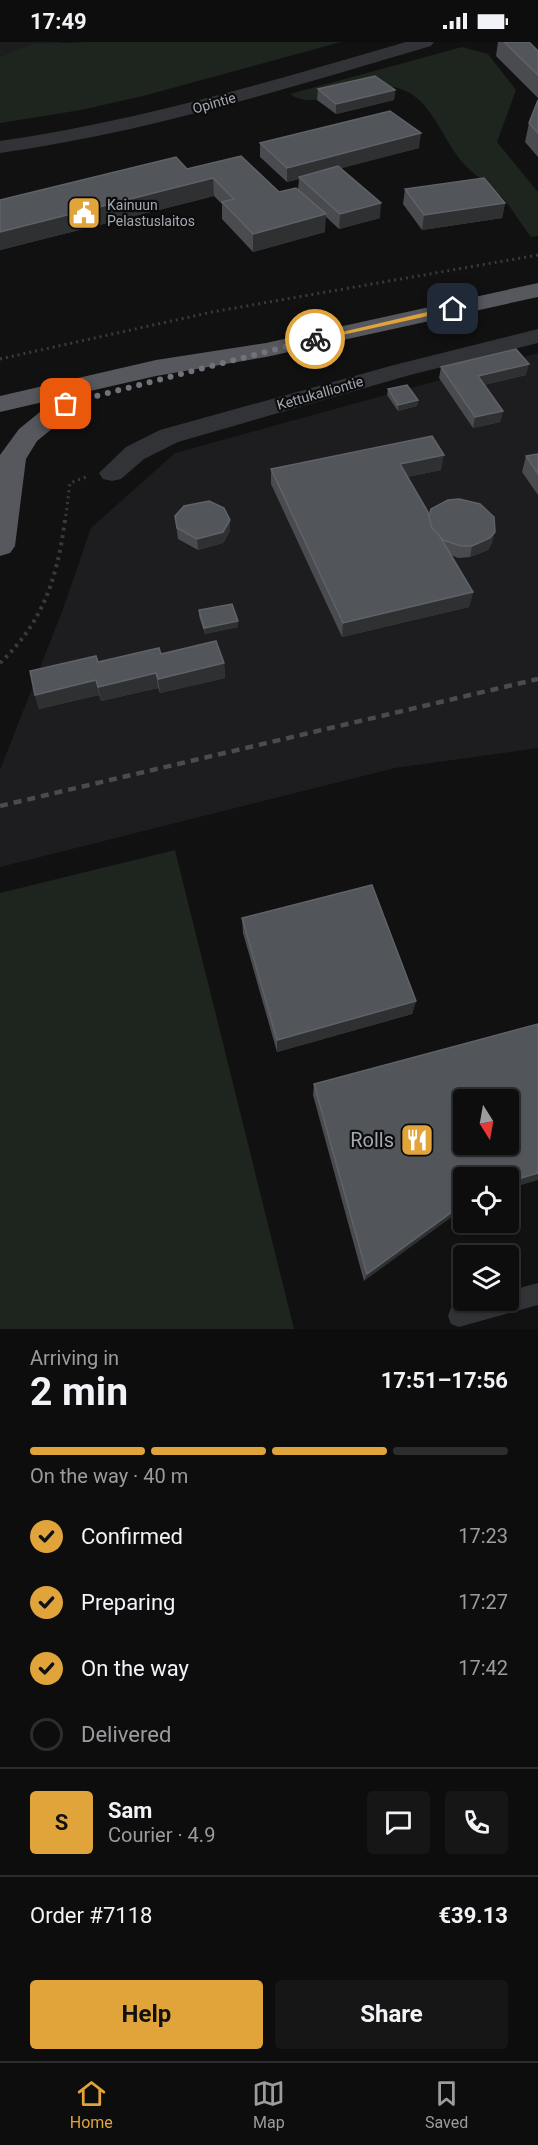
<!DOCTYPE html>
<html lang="en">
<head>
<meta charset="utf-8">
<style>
	:root { --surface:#0d0d0e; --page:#161617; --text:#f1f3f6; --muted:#9a9c9e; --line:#2d2d2e; --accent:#e0a43b }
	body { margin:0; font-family:Roboto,sans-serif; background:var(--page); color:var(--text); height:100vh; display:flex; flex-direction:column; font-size:22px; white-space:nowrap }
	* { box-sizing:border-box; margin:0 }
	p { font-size:20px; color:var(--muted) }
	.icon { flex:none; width:33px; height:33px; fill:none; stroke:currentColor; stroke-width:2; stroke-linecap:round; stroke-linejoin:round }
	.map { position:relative; height:1287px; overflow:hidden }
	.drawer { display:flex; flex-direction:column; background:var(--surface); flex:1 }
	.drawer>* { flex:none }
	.needle { width:39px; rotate:169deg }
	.buttons { position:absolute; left:453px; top:1047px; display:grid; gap:12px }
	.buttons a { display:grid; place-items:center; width:66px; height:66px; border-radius:6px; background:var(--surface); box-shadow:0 2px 4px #0004,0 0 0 2px var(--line); font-size:30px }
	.pin { position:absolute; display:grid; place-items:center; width:51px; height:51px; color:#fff; margin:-26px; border-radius:12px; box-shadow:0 3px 9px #0006 }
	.courier { position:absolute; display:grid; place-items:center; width:60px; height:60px; margin:-30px; border:4px solid #e0a43b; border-radius:50%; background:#fff; color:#222; box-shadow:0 2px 8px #0007 }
	.head em { font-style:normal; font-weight:700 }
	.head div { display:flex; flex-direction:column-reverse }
	.head { display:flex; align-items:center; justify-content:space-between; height:102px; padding:0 30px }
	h1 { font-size:39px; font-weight:700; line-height:45px }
	.bar { display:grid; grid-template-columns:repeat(4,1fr); gap:9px 6px; align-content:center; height:72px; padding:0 30px }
	.bar i { height:8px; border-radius:4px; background:var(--line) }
	.bar .current { background:var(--accent) }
	.bar p { grid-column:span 4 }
	.line { display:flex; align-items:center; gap:15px; padding:0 30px; border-top:2px solid var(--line) }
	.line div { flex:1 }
	.round { display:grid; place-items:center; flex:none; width:63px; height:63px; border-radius:6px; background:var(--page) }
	ol { padding:0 30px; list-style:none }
	li { display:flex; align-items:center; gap:18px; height:66px }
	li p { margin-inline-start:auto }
	li .icon { padding:6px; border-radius:50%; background:var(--accent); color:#111; stroke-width:4 }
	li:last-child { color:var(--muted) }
	li i { width:33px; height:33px; border:3px solid var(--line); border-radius:50% }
	.primary-button { display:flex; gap:12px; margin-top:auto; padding:12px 30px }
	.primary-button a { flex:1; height:69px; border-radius:6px; background:var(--accent); color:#111; font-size:24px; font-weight:700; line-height:69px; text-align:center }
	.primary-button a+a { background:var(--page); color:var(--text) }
	.status { display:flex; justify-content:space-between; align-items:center; height:42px; padding:0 30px; background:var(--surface); direction:ltr }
	.status svg { height:16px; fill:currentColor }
	.tabs { display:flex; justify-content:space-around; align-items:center; height:84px; border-top:2px solid var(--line); background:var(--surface); font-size:16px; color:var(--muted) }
	.tabs a { display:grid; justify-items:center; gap:3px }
	.tabs .current { color:var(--accent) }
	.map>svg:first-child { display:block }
	.built { fill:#1d1d1f }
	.green { fill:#1e241e }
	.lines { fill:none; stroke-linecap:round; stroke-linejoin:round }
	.path-far1 { stroke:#383a3e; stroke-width:3; stroke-dasharray:2 4; stroke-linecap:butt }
	.path { stroke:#383a3e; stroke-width:4; stroke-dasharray:3 4.5; stroke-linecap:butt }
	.service { fill:#323337; fill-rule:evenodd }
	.minor { fill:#323337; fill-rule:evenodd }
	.tertiary { fill:#323337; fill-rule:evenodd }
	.trunk { fill:#57585e; fill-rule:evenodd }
	.rail { stroke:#494b50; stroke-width:4.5; stroke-dasharray:8 6; stroke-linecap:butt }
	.wall { fill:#494b4f }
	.shaded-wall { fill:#2e3032 }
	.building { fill:#52555a; stroke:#5f6268; stroke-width:1.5; fill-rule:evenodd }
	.route { fill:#e0a43b }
	.done { stroke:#70737a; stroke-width:6; stroke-dasharray:0 10.8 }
	.labels { text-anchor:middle; stroke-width:4.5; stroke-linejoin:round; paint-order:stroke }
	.far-street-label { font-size:14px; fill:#a3a8b2; stroke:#0c0c0d }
	.far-poi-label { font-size:14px; fill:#a3a8b2; stroke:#0c0c0d; text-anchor:start }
	.near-poi-label { font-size:20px; fill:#a3a8b2; stroke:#0c0c0d; text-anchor:end }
</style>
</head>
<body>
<div class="status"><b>17:49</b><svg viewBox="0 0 49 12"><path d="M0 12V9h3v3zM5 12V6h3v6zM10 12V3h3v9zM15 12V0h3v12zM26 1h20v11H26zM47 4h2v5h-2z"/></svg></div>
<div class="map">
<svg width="538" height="1287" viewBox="0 0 538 1287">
	<rect width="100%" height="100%" fill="#111112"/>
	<path class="built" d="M0 0H64L0 16Z
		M538 311V706L395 726 0 825V728L63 567 91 486 175 411Z"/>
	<path class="green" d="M87 0H341L143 54 81 68 0 81V15L33 2Z
		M462 5 488 12 516 48 497 100 538 150V194L531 195C521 182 512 166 501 154 489 142 473 133 463 121 435 88 429 40 374 44 347 46 315 69 290 52Z
		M175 808 294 1287H0V851Z"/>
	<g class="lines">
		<path class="path-far1" d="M0 317 212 270 538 213
			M65 480 70 441 86 435"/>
		<path class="path" d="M0 621C43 580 57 537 65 478"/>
		<path class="service" d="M538 1241V1263L459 1285 451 1282 448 1274 451 1266 475 1258H508V1249Z"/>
		<path class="minor" d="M538 287V301L410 333 178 400 144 417 121 437 112 439 103 437 99 431 126 405 160 388 394 323Z"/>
		<path class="tertiary" d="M406 0H434L431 4C288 46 148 90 0 111V99C139 79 272 39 406 0Z"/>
		<path class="trunk" d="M538 241V255L266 315 156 334 68 354 75 356 79 362 75 368 37 399 26 417 15 504 10 511 0 514V413L19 387 56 357 0 370V354L156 318 266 301Z"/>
		<path class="rail" d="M0 764 538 637"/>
	</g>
	<path class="wall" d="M498 0H529L538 9V56L496 14Z
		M318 47 395 48 394 58 336 72 317 58Z
		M538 58V115L525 100 529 81Z
		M260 101 419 106 340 126 380 176 339 187 325 174V190L253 210 222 177V162L214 154 0 208V158L187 127 279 150 298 147 299 137 287 140 260 115Z
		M405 147 505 161 502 176 422 188 403 162Z
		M441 325 526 333 484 343 503 369 500 380 473 386 439 336Z
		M388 347 418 358 417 364 398 369 387 353Z
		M538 412V453L522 430 526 414Z
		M271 427 441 428 407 435 429 475 492 501 488 508 470 515 458 516 451 513 473 550 469 565 342 595 271 442Z
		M175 474 230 478V489L223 501 198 508 178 497Z
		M199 568 238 585 205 592 199 574Z
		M161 612 224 621 225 636 160 651 158 646 101 659 99 653 39 667 35 653 98 620Z
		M242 876 416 959 412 972 277 1010 243 891Z
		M314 1042 464 1136 364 1239 313 1053Z"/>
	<path class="shaded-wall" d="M395 48 394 58 336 72V62Z
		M421 91 419 106 301 137 299 135V137L287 140V126Z
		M213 136 214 154 0 208V190Z
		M381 161 380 176 339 187 340 172Z
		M505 161 502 176 422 188 424 173Z
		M326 172 325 190 253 210V192Z
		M529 322 526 333 476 345 478 334Z
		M418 358 417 364 398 369V363Z
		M503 369 500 380 473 386 475 375Z
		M444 413 441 428 398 437 400 422Z
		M230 478V489L223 501 198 508 197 497Z
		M495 490 492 501 488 508 470 515 472 504Z
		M473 550 469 565 342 595 343 581Z
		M238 579V585L205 592 204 586Z
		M224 621 225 636 160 651 158 637Z
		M156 631 158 646 101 659 98 645Z
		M96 638 99 653 39 667 35 653Z
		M416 959 412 972 277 1010V998Z
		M538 1131V1138L508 1147V1140Z
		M464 1161V1166L364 1239 367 1232Z"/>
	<path class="building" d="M504 0H529L538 9V33Z
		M375 34 395 48 336 62 318 47Z
		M538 58V91L529 81Z
		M390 69 421 91 287 126 260 101Z
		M241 114 279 150 296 146 326 172 253 192 222 160 234 157 213 136 0 190V158L176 115 187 127Z
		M338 124 381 161 340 172 299 135Z
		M484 136 505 161 424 173 405 147Z
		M516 307 529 322 478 334 503 369 475 375 441 325Z
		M407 343 418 358 398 363 388 347Z
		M432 394 444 413 400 422 428 470 432 486 439 493 473 550 343 581 271 427Z
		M538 412V432L526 414Z
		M459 457 480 462 494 475 495 490 490 496 472 504H461L443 498 439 493 432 486 429 475 431 467 448 458Z
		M209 459 224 466 230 478 223 490 197 497 177 486 175 474 184 464Z
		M232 562 238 579 204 586 199 568Z
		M216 599 224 621 158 637 156 631 98 645 96 638 35 653 30 629 96 614 98 620 159 606 161 612Z
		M372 843 416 959 277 998 242 876Z
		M538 982V1131L508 1140V1136H464V1161L367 1232 314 1042ZM464 1058H508V1102H464Z"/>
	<path class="route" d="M453 264 455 268 315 299 312 297Z"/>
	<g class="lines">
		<path class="done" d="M66 362 315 297"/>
	</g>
	<defs>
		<g id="civic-square" transform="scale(1.725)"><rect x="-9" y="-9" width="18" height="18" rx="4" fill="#e0a43b" stroke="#0c0c0d"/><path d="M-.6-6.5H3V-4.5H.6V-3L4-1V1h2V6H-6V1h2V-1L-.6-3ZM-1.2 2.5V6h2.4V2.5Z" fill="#fff"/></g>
		<g id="restaurant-square" transform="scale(1.725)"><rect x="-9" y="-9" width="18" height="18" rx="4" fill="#e0a43b" stroke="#0c0c0d"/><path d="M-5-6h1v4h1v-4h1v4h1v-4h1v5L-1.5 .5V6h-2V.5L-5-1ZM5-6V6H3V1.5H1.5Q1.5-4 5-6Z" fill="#fff"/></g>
	</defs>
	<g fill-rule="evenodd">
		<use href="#civic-square" x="84" y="171"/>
		<use href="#restaurant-square" x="417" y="1098"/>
	</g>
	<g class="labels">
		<g class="far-street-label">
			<text transform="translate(214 61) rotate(-16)" y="5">Opintie</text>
			<text transform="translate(320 351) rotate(-16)" y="5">Kettukalliontie</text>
		</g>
		<g class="far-poi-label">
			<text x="107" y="168">Kainuun<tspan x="107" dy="16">Pelastuslaitos</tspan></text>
		</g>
		<g class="near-poi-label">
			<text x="394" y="1105">Rolls</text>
		</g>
	</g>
</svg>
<div class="buttons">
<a><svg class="needle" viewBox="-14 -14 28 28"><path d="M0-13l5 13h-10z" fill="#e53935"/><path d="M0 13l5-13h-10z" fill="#9a9c9e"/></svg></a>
<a><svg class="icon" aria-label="locate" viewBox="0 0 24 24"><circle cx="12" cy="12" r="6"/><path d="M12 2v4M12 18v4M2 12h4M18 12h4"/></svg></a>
<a><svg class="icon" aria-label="layers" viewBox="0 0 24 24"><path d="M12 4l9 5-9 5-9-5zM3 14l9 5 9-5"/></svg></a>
</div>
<div class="pin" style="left:66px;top:362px;background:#ea580c"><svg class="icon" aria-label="bag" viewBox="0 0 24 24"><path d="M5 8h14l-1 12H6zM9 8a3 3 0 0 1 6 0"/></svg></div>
<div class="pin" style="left:453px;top:267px;background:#1f2937"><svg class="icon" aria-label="home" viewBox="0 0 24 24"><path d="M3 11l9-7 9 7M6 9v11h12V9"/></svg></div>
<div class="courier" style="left:315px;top:297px"><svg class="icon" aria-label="bike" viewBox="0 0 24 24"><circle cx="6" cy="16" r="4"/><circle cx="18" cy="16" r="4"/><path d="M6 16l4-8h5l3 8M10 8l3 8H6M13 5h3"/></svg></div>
</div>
<section class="drawer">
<div class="head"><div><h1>2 min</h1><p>Arriving in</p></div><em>17:51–17:56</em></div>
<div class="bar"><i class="current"></i><i class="current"></i><i class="current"></i><i></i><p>On the way · 40 m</p></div>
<ol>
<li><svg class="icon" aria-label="check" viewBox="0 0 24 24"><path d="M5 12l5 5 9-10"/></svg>Confirmed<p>17:23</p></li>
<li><svg class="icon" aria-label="check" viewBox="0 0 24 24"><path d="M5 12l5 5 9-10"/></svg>Preparing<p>17:27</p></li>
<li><svg class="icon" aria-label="check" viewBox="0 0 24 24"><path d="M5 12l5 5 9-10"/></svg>On the way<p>17:42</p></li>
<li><i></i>Delivered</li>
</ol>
<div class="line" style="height:108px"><b class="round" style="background:var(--accent);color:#111">S</b><div><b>Sam</b><p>Courier · 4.9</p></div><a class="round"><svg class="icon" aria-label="chat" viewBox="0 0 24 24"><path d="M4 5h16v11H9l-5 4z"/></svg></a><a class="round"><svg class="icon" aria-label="phone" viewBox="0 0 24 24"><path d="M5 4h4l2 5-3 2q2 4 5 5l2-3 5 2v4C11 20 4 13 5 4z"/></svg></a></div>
<div class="line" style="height:78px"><div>Order #7118</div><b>€39.13</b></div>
<div class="primary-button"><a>Help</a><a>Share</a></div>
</section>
<nav class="tabs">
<a class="current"><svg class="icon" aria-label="home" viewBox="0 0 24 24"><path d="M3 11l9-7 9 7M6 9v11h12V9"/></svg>Home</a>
<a><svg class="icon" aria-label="map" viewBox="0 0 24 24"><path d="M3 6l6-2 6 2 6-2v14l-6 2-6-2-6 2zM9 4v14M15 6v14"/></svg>Map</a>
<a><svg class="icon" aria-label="saved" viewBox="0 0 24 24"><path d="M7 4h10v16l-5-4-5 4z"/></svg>Saved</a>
</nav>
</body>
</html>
